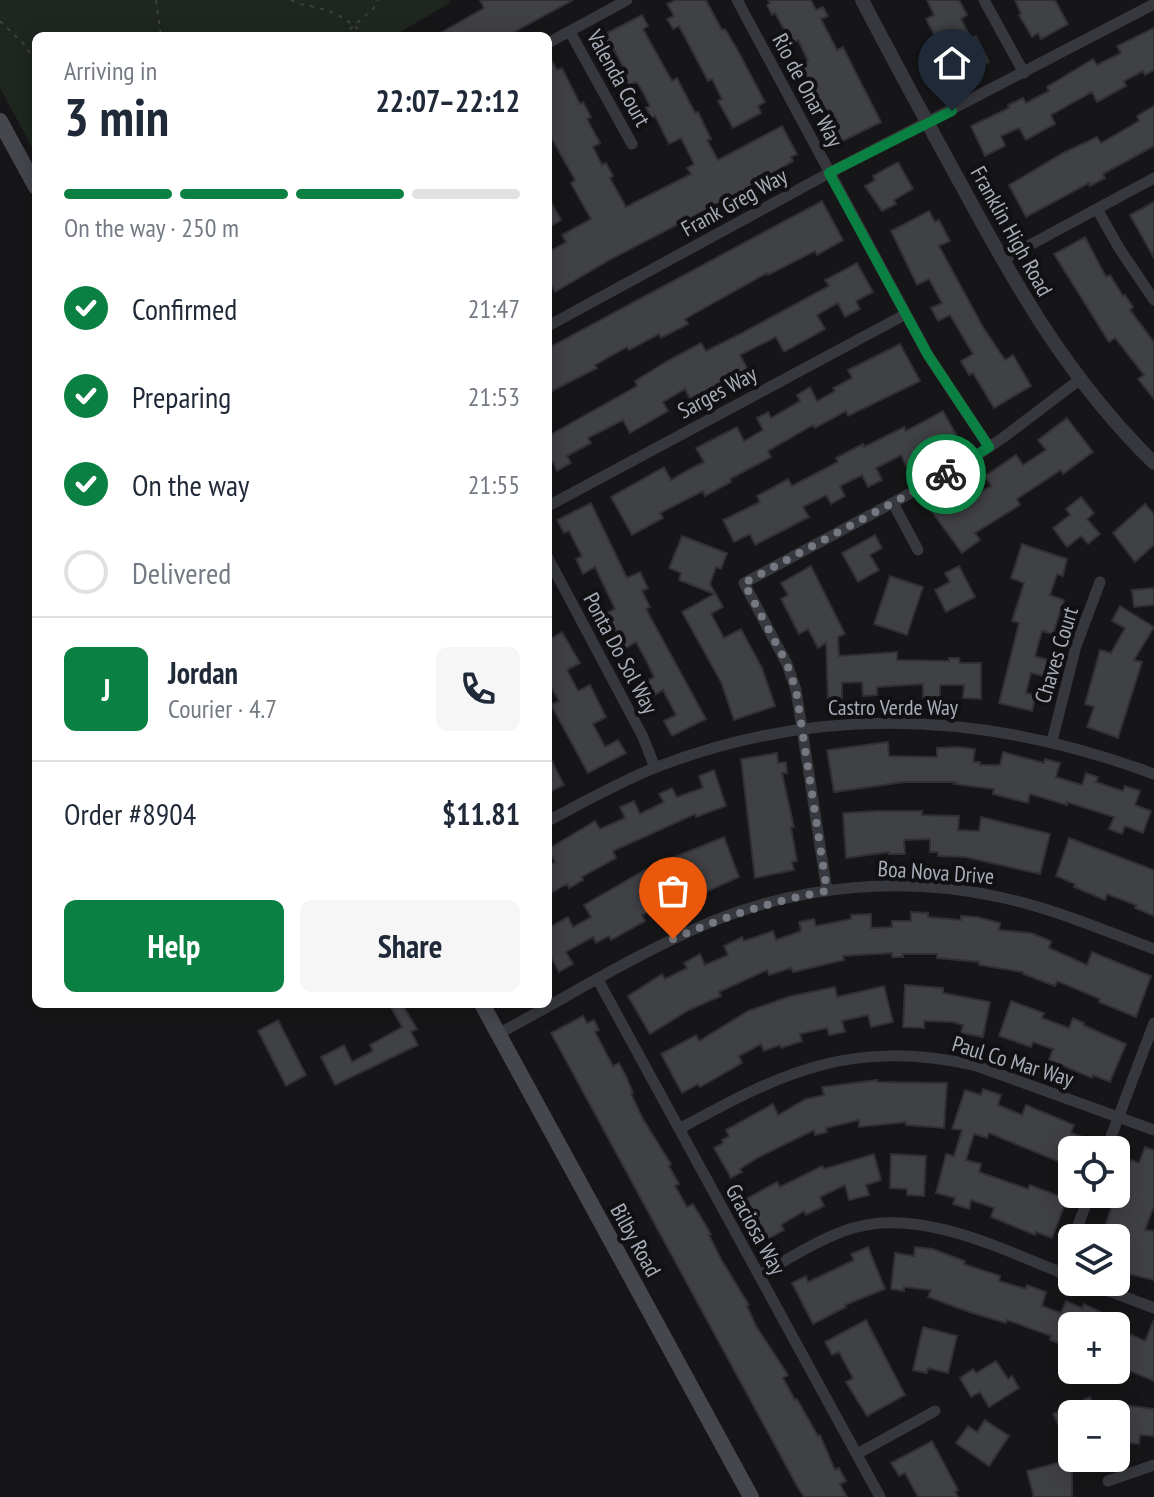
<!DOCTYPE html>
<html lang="en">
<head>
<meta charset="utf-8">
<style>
	:root { --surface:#fff; --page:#f6f6f7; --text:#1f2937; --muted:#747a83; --line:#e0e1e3; --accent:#0b8043 }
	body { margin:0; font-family:"PT Sans Narrow",sans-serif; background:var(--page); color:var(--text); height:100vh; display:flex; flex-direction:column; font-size:30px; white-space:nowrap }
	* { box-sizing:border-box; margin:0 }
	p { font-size:26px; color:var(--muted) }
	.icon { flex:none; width:44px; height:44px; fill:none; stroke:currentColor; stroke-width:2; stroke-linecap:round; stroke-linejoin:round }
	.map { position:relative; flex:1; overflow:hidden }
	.side { position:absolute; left:32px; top:32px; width:520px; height:976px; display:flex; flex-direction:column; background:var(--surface); border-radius:12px; box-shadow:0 4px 20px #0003 }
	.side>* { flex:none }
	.buttons { position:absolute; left:1058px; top:1136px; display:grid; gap:16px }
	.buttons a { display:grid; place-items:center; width:72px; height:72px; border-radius:12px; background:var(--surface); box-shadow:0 4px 20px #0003; font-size:40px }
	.pin { position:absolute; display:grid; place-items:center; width:68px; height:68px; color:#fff; margin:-82px -34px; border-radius:50% 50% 50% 0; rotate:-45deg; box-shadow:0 0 8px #0007 }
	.pin .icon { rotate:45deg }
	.courier { position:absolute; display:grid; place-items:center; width:80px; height:80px; margin:-40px; border:6px solid #0b8043; border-radius:50%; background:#fff; color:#222; box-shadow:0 2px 10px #0007 }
	.summary em { font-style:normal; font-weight:800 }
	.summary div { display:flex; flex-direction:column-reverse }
	.summary { display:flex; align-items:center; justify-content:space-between; height:136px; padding:0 32px }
	h1 { font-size:52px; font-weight:800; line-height:60px }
	.bar { display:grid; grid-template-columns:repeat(4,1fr); gap:12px 8px; align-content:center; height:96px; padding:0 32px }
	.bar i { height:10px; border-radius:6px; background:var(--line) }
	.bar .active { background:var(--accent) }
	.bar p { grid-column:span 4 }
	.line { display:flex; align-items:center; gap:20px; padding:0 32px; border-top:2px solid var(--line) }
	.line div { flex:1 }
	.round { display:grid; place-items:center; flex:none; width:84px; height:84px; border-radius:12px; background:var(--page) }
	ol { padding:0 32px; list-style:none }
	li { display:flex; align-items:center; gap:24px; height:88px }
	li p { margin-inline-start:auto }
	li .icon { padding:8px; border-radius:50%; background:var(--accent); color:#fff; stroke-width:4 }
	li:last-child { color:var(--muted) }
	li i { width:44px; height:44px; border:4px solid var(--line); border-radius:50% }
	.action { display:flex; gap:16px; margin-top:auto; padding:16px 32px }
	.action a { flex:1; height:92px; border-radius:12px; background:var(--accent); color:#fff; font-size:32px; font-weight:800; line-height:92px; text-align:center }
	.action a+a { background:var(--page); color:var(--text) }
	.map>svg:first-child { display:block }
	.green { fill:#1e261f }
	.building { fill:#404145; stroke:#303034; stroke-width:2 }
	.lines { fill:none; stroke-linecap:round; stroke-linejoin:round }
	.path { stroke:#3d3f44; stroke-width:2; stroke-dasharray:4 6; stroke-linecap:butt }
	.minor { stroke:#37383d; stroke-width:11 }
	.tertiary { stroke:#37383d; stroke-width:14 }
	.secondary { stroke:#45474d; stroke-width:16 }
	.done { stroke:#757880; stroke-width:8; stroke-dasharray:0 14.4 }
	.route { stroke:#0b8043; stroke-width:10 }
	.labels { text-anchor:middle; stroke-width:8; stroke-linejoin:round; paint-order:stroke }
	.street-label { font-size:22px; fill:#a8adb8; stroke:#111113 }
</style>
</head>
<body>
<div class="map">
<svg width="1154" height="1497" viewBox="0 0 1154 1497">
	<rect width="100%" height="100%" fill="#161618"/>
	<path class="green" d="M0 0H449L450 3 397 34 387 33 380 36H36V155L0 88Z"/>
	<path class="building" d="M480 0H573L507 36H435L484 8Z
		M676 0H706L722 30 725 29 737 49 765 102 758 106 761 113 733 128 718 101 722 99 712 79 708 81 679 26 673 29 667 19 674 16 667 4Z
		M768 0H811L816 10 823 7 828 16 821 19 837 50 843 47 881 122 841 142 801 65 808 61 798 40 792 44 775 13 772 15 767 5 770 3Z
		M927 0H959L967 15 961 19 971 38 976 36 989 62 965 74 950 44 941 48 926 19 934 15Z
		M1015 0H1055L1068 24 1041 39 1038 33 1032 37 1019 15 1021 14Z
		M642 15 648 26 643 29 672 81 677 78 695 113 698 112 711 139 707 140 718 160 782 126 797 154 791 157 793 161 743 191 613 258 555 292 548 280V252L566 242 562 235 591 219 571 183 575 180 548 132V54L557 70 562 68 580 104 583 102 591 117 587 119 600 143 593 147 602 165 606 163 613 176 610 178 626 207 691 174 687 168 694 164 681 138 669 144 655 116 652 118 646 108 650 106 640 87 636 82 628 86 623 76 627 74 613 48 609 50 601 36Z
		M1154 28V70L1145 75 1143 71 1124 81 1126 86 1097 102 1092 92 1051 115 1055 124 1026 140 1019 128 1001 136 1005 146 985 156 971 126 1009 108 1008 105 1023 98 1026 103 1049 91 1047 87 1093 59 1097 65 1121 53 1117 46Z
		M1154 106V146L1103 174 1105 178 1090 186 1089 183 1026 217 1009 185 1063 153 1097 137 1101 143 1139 121 1137 116Z
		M898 162 913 189 894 200 896 204 882 211 865 186 875 180 873 176Z
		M548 197 561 220 548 228Z
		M822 201 843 240 817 255 815 251 768 275 767 273 685 319 688 324 661 338 659 334 629 350 627 347 595 365 597 368 548 393V348Z
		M1154 202V258L1130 215Z
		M929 211 935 222 939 220 950 241 939 246 983 327 1005 360 1013 355 1031 386 994 408 973 373 969 375 961 361 973 354 950 315 938 321 931 308 942 303 929 279 917 285 891 231Z
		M1085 237 1106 277 1110 275 1123 296 1125 295 1133 307 1130 310 1154 342V399L1138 379 1144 375 1115 338 1109 342 1054 254Z
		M857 263 873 292 856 301 860 309 845 317 838 303 817 315 825 329 784 352 776 337 740 355 748 370 735 377 734 375 690 399 685 389 663 402 668 411 644 425 630 433 623 420 588 438 591 443 567 456 571 463 557 471 553 462 548 465V436L637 386 635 381 669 360 701 343 706 351 744 332 829 286 825 280Z
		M900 344 920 381 848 416 846 411 815 428 813 425 768 451 771 457 730 479 731 482 705 496 703 491 660 513 663 518 632 535 611 497 664 467 671 480 688 470 704 462 696 448 737 427 744 441 763 430 757 418 768 412 771 418 800 401 797 395 810 387 817 401 835 391 833 388 852 378 848 370Z
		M943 411 958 438 946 444 943 440 918 454 920 458 906 466 901 455 876 468 882 480 868 487 862 475 840 486 845 496 831 504 826 495 803 507 809 517 755 545 750 534 734 542 723 520 760 502 757 496 788 479 792 486 838 462 836 458 863 444 864 447 904 427 906 431Z
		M1067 418 1093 452 1063 474 1061 470 1017 499 1020 505 975 533 980 540 962 553 932 512 961 491 967 500 991 486 985 476 1016 455 1023 465 1046 450 1038 440Z
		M1081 497 1094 513 1087 519 1100 534 1088 544 1081 536 1067 547 1053 528 1070 515 1066 509Z
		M591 503 627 578 640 572 648 588 642 591 650 607 646 609 706 719 672 736 664 721 676 715 663 690 650 698 642 684 654 677 647 662 636 642 625 649 607 613 615 609 595 567 583 574 576 559 582 556 569 531 564 533 557 520Z
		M1145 504 1154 514V545L1135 562 1113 533Z
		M875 535 882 548 870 555 879 570 858 582 842 553Z
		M682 536 727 553 721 569 716 567 710 584 723 607 711 614 724 638 741 629 762 668 775 706 734 720 721 682 682 612 714 594 679 580 681 573 669 568Z
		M1022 544 1067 559 1063 576 1057 574 1050 595 1064 600 1053 634 1042 631 1035 656 1048 660 1044 676 1031 673 1026 693 1036 695 1032 711 999 703 1019 623 1012 621 1024 583 1011 578Z
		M811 566 845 634 838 637 839 656 897 652V660L949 661V658H959L960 663H981V699L963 698 964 685H940V699L923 698V684L877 687V695L863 696 862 682 842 683V698L828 699 826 643 818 648 808 629 799 634 781 599 788 595 781 583Z
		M959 566 975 597 946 612 935 590 950 582 945 573Z
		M890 576 923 587 907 635 874 624Z
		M1154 588V605L1134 607 1132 590Z
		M1120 606 1154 627 1134 660 1142 662 1118 738 1087 727 1094 707 1085 704 1100 650 1111 653 1125 628 1112 621Z
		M562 632 580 663 567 670 578 691 590 685 606 717 593 724 605 747 618 740 626 753 588 773 551 705 559 701 548 682V640Z
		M888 742 889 756 937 757V748L959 747 975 749 973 762H980V765H1000L1003 752 1044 763 1045 759 1060 763 1056 777 1082 785 1086 773 1098 777 1096 782 1123 791 1125 786 1140 791 1135 805 1151 811 1143 833 1125 826 1122 834 1109 829 1114 817 1067 802V805L1030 794 1028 803 993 794 994 789 954 784 955 782H904L834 792 827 750Z
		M548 753 564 785 548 793Z
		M777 753 778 763 786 762 787 773H782L794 827H791L797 861 792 862 794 870 755 878 741 759Z
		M714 770 726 806 696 817 695 814 613 851 616 858 582 877 583 880 569 888 567 884 553 892 548 883V866L555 862 548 849 595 821 600 829 625 818 620 807 634 801 640 814 664 802 659 794 672 788 677 797 703 788 699 776Z
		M878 811H922V815L959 816 958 830 979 831 981 817 1050 834 1040 874 965 857 938 856V852H930V839L904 840 905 854H889V852L846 858 843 813Z
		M724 837 739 877 688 900 686 896 669 904 667 902 642 915 645 921 611 940 609 936 596 943 593 937 566 952 573 964 559 972 548 952V928L568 917 573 927 591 917 584 905 652 866Z
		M1069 838 1154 870V916L1135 908 1136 905 1107 894 1105 900 1074 887 1075 884 1056 876Z
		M911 912 928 913V917L961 920V916L977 917 1000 923 999 930 1031 933 1051 941 1049 948 1087 965 1092 952 1151 976 1136 1017 1099 1002 1100 999 1057 981 1055 986 1023 974V972L979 965V962L937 958V954H903V957H892V953L843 956 844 960 793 972 791 968 769 975 767 970 719 992 721 996 689 1010 650 1034 628 996 662 974 665 979 687 968 684 963 700 954 705 965 728 955 724 946 742 937 744 941 773 931 776 940 801 931 799 922 814 919 816 926 851 919V915L871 914V928L892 927V921H911Z
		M905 985 943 988V993L990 1002 983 1037 961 1033 963 1025 952 1022 924 1021V1028L903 1027Z
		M884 986 893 1022 871 1027 868 1015 842 1021 845 1032 829 1035 827 1028 800 1034 802 1041 781 1048 780 1045 764 1051 761 1044 739 1056 742 1063 700 1087 698 1084 682 1093 661 1054 696 1035 699 1041 748 1011 791 996 835 987 837 997Z
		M1011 1001 1044 1013 1042 1018 1069 1028 1073 1018 1084 1023 1083 1025 1126 1044 1110 1082 1093 1075 1092 1078 1049 1060 1053 1049 1033 1042 1031 1047 999 1036Z
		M389 1004H402L417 1029 411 1032 418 1045 335 1085 321 1057 344 1045 352 1062 373 1051 370 1045 402 1027Z
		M583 1016 587 1023 594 1020 599 1030 595 1032 613 1066 619 1063 626 1076 633 1093 631 1094 643 1119 671 1164 669 1166 679 1184 675 1186 687 1207 693 1204 711 1234 709 1235 721 1259 749 1305 747 1306 756 1326 788 1375 783 1378 795 1400 797 1399 818 1436 820 1435 835 1470 839 1468 846 1481 840 1484 847 1497H804L797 1486 551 1033Z
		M278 1020 306 1075 286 1086 258 1031Z
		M877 1080V1082L947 1083 944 1128 906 1125V1122L859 1127V1120L826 1128 827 1132 815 1135 814 1130 759 1157 740 1169 742 1172 731 1178 714 1148 723 1143 722 1140 729 1136 726 1130 773 1104 778 1115 806 1099 824 1095 822 1087Z
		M983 1089 1001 1095 998 1105 1022 1115 1026 1105 1074 1125 1071 1133 1089 1139 1085 1150H1072V1167L989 1133 987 1138 974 1134 966 1160 981 1164 979 1172 1028 1189 1030 1185 1067 1199 1052 1238 1036 1232 1035 1235 991 1217 994 1208 971 1200 969 1209 953 1204 955 1198 936 1193 946 1154 954 1156 962 1130 952 1129 965 1090 981 1095Z
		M1145 1147 1154 1150V1206L1145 1230 1154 1231V1280L1116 1271V1238H1101L1119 1185 1121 1186 1131 1160 1139 1163Z
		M874 1154 881 1180 866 1185 869 1195 849 1200 845 1185 820 1197 824 1206 806 1215 804 1211 781 1225 784 1230 768 1239 746 1199 777 1182 780 1187 822 1166 824 1169Z
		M891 1154 926 1156 924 1196 907 1195V1189L890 1188Z
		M868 1247 885 1289 845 1305 846 1307 813 1324 792 1283 806 1276 808 1282 854 1260 851 1254Z
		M915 1247 933 1249 965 1261 964 1264 1000 1276 999 1281 1026 1289 1027 1285 1046 1292 1042 1306 1061 1313 1066 1301 1082 1308 1084 1304 1130 1326H1072V1349L1050 1340 1051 1336 1007 1320 1006 1323 972 1313 928 1297 931 1290 904 1287V1291L891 1289 895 1253 914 1256Z
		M866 1320 905 1395 867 1416 846 1382 853 1378 839 1352 832 1355 825 1342Z
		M1154 1320V1381L1116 1365V1328L1145 1341Z
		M923 1327 957 1336 948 1373 928 1368 927 1373 913 1370Z
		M996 1361 1008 1379 1012 1376 1019 1388 989 1407 980 1392 971 1397 960 1378 973 1369 976 1373Z
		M1090 1397 1098 1414H1072V1452L1053 1414Z
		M1124 1405 1154 1409V1436L1140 1435 1139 1444 1120 1442Z
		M985 1420 1009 1436 989 1466 956 1443 968 1426 977 1432Z
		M932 1441 958 1490 955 1492 958 1497H918L905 1473 899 1476 891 1463Z
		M1072 1459V1497H1034L1027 1471Z"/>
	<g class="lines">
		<path class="path" d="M156 0 161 36
			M291 0C301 6 311 5 322 9 340 14 353 24 366 36
			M0 21 25 45 36 64
			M342 36 373 9 378 0"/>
		<path class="minor" d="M737 0 928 355 989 447
			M984 0 1024 73
			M570 32 632 144
			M548 43 627 0
			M1097 209 1119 248 1154 300
			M1002 260 1154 178
			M548 326 829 173 1154 4
			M893 503 918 550
			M548 506 906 314
			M548 558 643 737 655 768
			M1052 741 1076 646 1100 582
			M548 821C584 802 619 782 657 767 822 703 990 713 1154 774
			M827 891 796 690 787 664 744 583 961 466 1004 437 1079 380
			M598 980 880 1497
			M498 1034C569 996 639 952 713 921 802 885 905 876 999 897 1052 908 1103 930 1154 949
			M679 1129C785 1071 850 1039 974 1065L1154 1130
			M1106 1150 1154 1023
			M1073 1238 1090 1194
			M1060 1273 1072 1241
			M759 1275C789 1259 820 1238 853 1228 923 1207 1007 1252 1072 1277
			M1085 1282 1154 1308
			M857 1454 935 1411
			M1108 1481 1154 1465"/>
		<path class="tertiary" d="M862 0C895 63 929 126 963 188 1018 290 1071 382 1154 463"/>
		<path class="secondary" d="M0 121 36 187
			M482 1004 751 1497"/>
	</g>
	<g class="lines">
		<path class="done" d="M673 939C723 917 772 901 827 891L796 690 787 664 744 583 946 474"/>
		<path class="route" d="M946 474 989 447 928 355 829 173 952 111"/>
	</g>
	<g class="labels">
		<g class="street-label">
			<text transform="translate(619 78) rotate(61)" y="8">Valenda Court</text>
			<text transform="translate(808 90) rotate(62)" y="8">Rio de Onar Way</text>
			<text transform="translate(734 202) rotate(-29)" y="8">Frank Greg Way</text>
			<text transform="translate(1012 231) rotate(61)" y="8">Franklin High Road</text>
			<text transform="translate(717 392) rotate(-28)" y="8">Sarges Way</text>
			<text transform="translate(621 653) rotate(62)" y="8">Ponta Do Sol Way</text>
			<text transform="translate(1056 655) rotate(-73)" y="8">Chaves Court</text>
			<text x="893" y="715">Castro Verde Way</text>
			<text transform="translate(936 872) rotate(4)" y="8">Boa Nova Drive</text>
			<text transform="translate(1013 1061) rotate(17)" y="8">Paul Co Mar Way</text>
			<text transform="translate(756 1229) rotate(61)" y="8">Graciosa Way</text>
			<text transform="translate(636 1240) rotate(61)" y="8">Bilby Road</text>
		</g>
	</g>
</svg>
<div class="buttons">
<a><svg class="icon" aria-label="locate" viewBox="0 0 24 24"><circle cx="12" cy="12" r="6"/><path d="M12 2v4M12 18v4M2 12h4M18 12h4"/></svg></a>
<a><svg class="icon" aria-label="layers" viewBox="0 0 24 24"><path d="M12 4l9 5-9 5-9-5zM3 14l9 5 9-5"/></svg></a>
<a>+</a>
<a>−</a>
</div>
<div class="pin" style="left:673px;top:939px;background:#ea580c"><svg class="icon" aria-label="bag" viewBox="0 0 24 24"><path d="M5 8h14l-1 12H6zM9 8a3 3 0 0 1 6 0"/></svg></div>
<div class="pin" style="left:952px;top:111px;background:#1f2937"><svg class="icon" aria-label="home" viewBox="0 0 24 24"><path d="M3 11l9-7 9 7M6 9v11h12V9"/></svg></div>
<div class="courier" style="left:946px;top:474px"><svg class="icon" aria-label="bike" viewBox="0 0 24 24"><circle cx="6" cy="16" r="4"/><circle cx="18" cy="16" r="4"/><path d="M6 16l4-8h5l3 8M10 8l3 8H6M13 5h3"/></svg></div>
<section class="side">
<div class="summary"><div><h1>3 min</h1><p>Arriving in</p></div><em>22:07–22:12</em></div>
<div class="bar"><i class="active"></i><i class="active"></i><i class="active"></i><i></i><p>On the way · 250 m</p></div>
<ol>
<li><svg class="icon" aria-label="check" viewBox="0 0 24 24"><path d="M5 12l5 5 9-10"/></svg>Confirmed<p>21:47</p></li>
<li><svg class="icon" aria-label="check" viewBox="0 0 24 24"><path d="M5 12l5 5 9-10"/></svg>Preparing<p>21:53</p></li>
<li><svg class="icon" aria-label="check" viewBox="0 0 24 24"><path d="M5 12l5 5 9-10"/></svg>On the way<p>21:55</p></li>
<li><i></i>Delivered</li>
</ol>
<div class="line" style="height:144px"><b class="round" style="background:var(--accent);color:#fff">J</b><div><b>Jordan</b><p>Courier · 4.7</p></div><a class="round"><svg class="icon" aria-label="phone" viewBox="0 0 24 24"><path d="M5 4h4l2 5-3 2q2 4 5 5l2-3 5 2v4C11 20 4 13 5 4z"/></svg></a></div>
<div class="line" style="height:104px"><div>Order #8904</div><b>$11.81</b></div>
<div class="action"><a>Help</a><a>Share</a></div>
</section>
</div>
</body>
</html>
